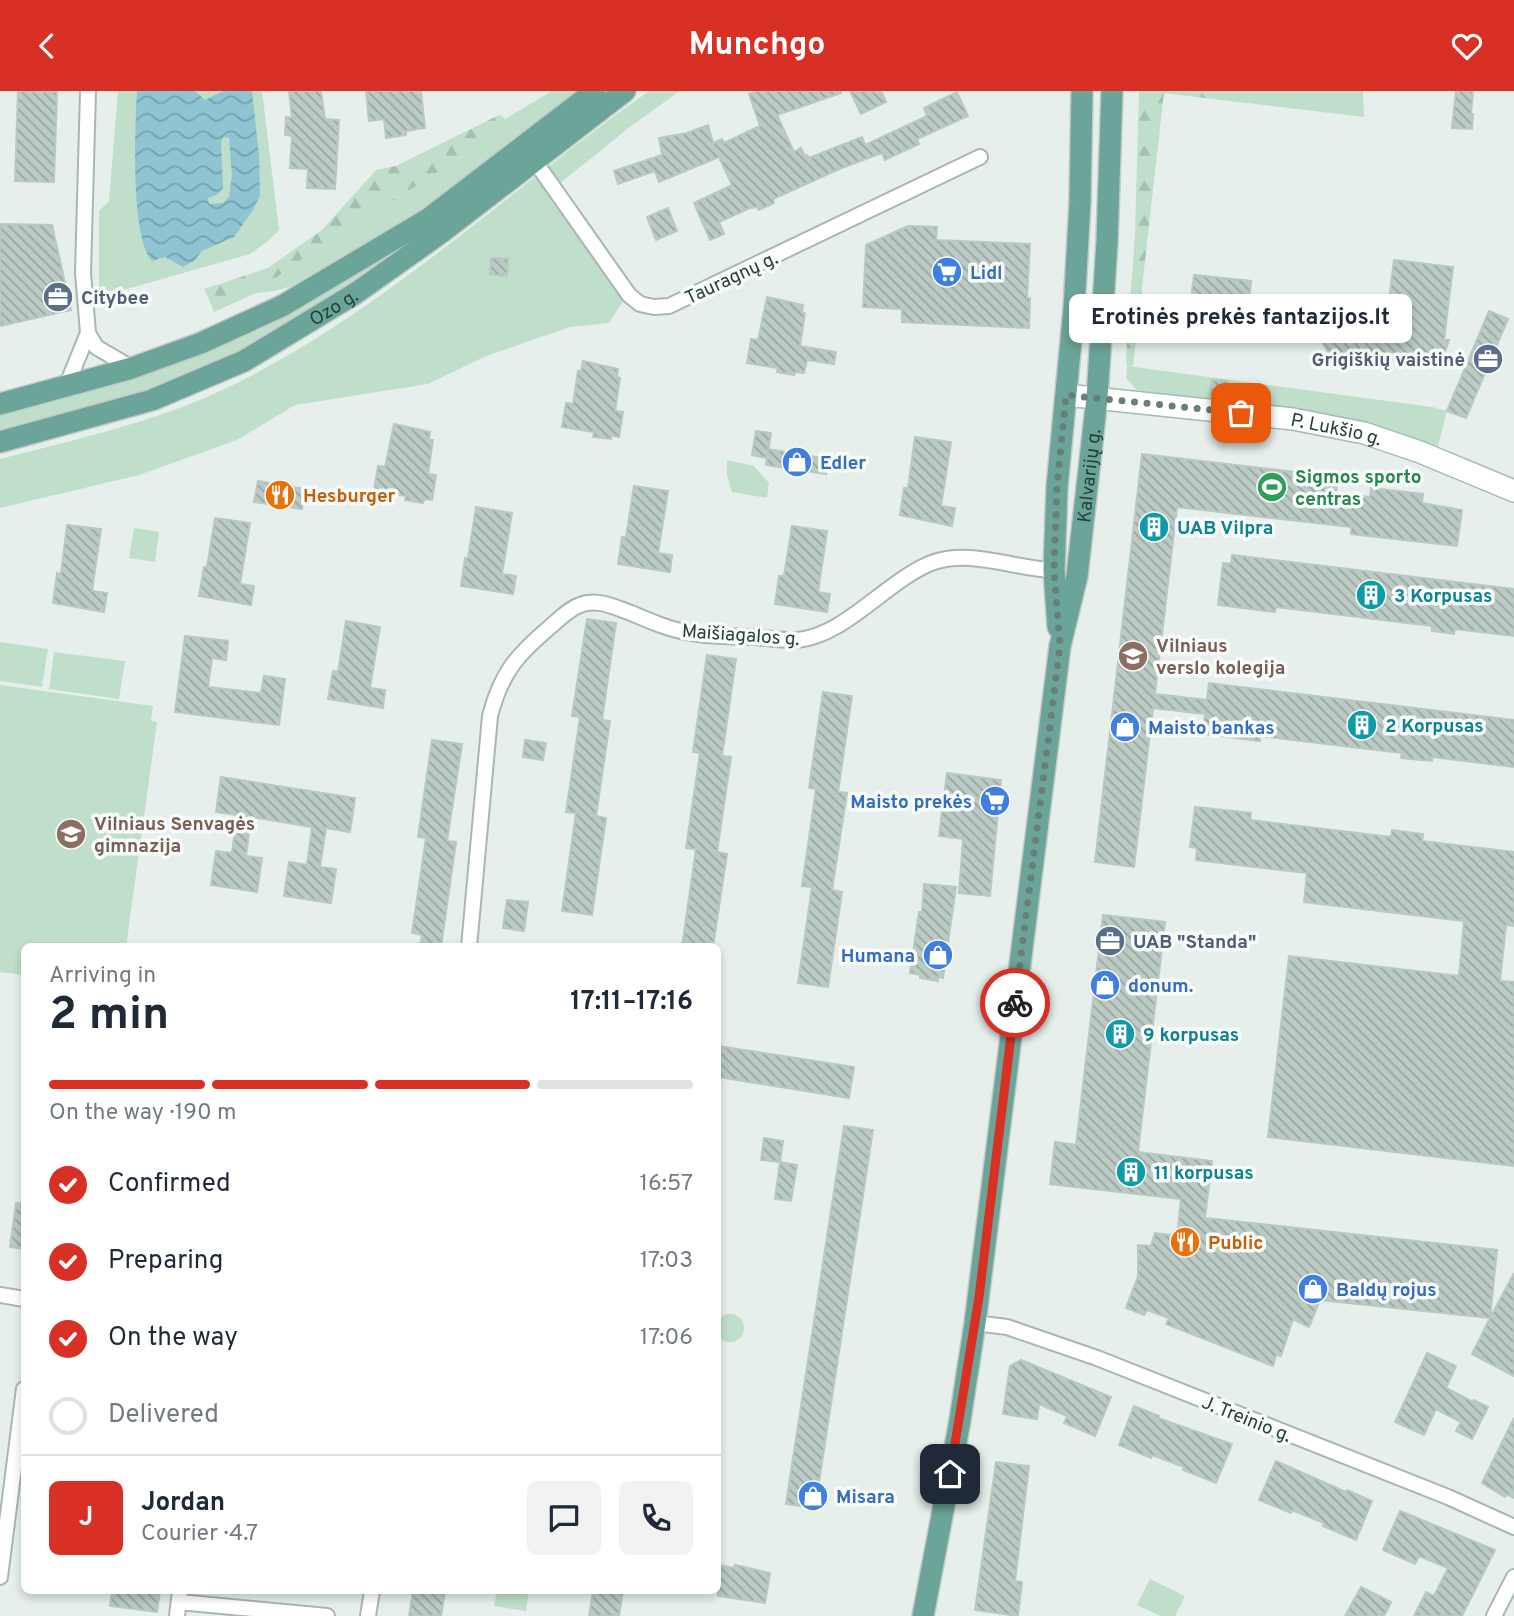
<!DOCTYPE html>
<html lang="en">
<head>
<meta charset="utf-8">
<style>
	:root { --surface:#fff; --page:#f2f2f3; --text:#1f2937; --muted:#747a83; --line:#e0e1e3; --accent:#d93025 }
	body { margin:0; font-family:Overpass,sans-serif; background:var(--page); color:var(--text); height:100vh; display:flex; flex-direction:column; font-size:26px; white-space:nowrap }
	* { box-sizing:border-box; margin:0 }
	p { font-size:23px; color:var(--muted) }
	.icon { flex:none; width:38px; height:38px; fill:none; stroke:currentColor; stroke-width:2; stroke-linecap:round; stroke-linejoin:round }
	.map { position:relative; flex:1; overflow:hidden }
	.sheet { position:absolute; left:21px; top:852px; width:700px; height:651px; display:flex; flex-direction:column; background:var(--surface); border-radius:10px; box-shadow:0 4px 10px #0003 }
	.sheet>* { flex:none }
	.pin { position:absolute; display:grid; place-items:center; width:60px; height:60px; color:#fff; margin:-30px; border-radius:14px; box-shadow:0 4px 10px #0006 }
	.courier { position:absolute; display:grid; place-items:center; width:70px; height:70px; margin:-35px; border:5px solid #d93025; border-radius:50%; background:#fff; color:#222; box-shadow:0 2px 9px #0007 }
	.bubble { position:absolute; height:49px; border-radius:10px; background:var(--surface); box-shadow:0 4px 10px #0003; font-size:23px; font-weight:700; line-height:49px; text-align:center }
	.head em { font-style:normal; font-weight:700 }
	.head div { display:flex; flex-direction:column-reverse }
	.head { display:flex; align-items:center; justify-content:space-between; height:119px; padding:0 28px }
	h1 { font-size:46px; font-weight:700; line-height:52px }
	.bar { display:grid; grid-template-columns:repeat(4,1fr); gap:10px 7px; align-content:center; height:84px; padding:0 28px }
	.bar i { height:9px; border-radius:5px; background:var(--line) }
	.bar .selected { background:var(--accent) }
	.bar p { grid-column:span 4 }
	.line { display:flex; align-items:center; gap:18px; padding:0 28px; border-top:2px solid var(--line) }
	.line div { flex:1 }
	.round { display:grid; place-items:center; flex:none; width:74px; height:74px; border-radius:10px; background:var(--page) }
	ol { padding:0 28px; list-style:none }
	li { display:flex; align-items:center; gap:21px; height:77px }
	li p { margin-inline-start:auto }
	li .icon { padding:7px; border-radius:50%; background:var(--accent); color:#fff; stroke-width:4 }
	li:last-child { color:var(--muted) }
	li i { width:38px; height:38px; border:4px solid var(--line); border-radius:50% }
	header { display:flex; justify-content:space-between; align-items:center; height:91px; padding:0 28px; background:var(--accent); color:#fff; font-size:32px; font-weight:700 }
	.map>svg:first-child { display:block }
	.green { fill:#bfdfca }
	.forest { fill:url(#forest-firs) }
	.water { fill:url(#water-waves); fill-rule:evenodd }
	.building { fill:url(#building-back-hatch); stroke:#b8c8c3; stroke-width:2 }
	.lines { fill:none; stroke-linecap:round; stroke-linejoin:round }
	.street-casing { stroke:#a8b7b3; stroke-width:18 }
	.secondary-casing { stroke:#a4bab4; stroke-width:24 }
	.primary-casing { stroke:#c2cac8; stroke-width:24 }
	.street { stroke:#fff; stroke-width:14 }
	.secondary { stroke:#fff; stroke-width:21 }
	.primary { stroke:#6ba498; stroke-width:21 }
	.done { stroke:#687e79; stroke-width:7; stroke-dasharray:0 12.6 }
	.route { stroke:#d93025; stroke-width:9 }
	.labels { text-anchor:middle; stroke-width:7; stroke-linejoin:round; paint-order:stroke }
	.shop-label { font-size:19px; font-weight:bold; fill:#366cbe; stroke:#f7fbf9; text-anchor:start }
	.street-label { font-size:19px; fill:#24413b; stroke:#f7fbf9 }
	.service-label { font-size:19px; font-weight:bold; fill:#4e5e75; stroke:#f7fbf9; text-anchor:start }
	.leisure-label { font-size:19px; font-weight:bold; fill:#27864d; stroke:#f7fbf9; text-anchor:start }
	.food-label { font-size:19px; font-weight:bold; fill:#c56008; stroke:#f7fbf9; text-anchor:start }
	.culture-label { font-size:19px; font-weight:bold; fill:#0d838f; stroke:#f7fbf9; text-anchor:start }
	.education-label { font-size:19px; font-weight:bold; fill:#785e54; stroke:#f7fbf9; text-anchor:start }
</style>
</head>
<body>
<header><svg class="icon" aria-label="back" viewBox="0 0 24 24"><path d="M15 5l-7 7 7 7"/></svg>Munchgo<svg class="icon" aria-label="heart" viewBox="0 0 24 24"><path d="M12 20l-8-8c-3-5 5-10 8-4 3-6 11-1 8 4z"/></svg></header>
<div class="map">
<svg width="1514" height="1525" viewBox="0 0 1514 1525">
	<defs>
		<pattern id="forest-firs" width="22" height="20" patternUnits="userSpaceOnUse" patternTransform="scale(1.75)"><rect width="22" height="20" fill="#bfdfca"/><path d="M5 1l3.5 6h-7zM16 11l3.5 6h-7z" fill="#a4c1ae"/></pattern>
		<pattern id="water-waves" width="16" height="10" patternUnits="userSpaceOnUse" patternTransform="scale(1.75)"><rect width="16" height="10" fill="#8fc4d3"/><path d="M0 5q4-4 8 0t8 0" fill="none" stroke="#75a1ac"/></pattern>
		<pattern id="building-back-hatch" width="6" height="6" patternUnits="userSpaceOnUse" patternTransform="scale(1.75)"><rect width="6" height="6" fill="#bbcac4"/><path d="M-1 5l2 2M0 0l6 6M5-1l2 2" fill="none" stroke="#98a6a0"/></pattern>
	</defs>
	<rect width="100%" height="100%" fill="#e6efeb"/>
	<path class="green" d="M118 0H262L279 139 268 150 250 163 99 206V120L109 110Z
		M552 0H579L452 98 375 150 307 191 274 200 256 202 214 221 209 208 217 212 276 187 294 173 494 45 503 36 505 28Z
		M649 0H680L631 35 548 102 623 210 609 232 570 236 486 265 428 293 295 314 237 349 139 384 0 417V368C78 348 160 330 233 294 387 218 510 98 649 0Z
		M1213 0H1363L1364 26 1213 8Z
		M388 167 389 170 244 260 153 300 0 343V323C90 301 178 275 263 237 307 218 345 187 388 167Z
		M1127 275 1432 316 1447 320 1438 355 1360 331 1137 299 1126 287Z
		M727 369 754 375 769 392 767 407 732 401 727 384Z
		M134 437 159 441 155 471 129 467Z
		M0 551 48 558 42 596 0 590Z
		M54 561 125 570 119 608 49 598Z
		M0 594 153 615 151 630 157 631 126 856H24V884L0 881Z
		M716 1237a14 14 0 1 1 28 0a14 14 0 1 1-28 0Z
		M1150 1488 1185 1505 1175 1525H1161L1137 1514Z
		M497 1500H529L526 1520 494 1515Z"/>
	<path class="forest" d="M1139 0H1213V8L1164 2 1133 276 1127 275 1126 268 1135 143Z
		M499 24 505 28 503 36 494 45 294 173 276 187 217 212 209 208 204 198 268 177 322 139 376 79 396 75Z"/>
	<path class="water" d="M137 0H195L205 9 223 0H252L259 64 260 105 253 119 234 146 202 160 194 170 183 176 165 166 152 170C130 146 135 35 137 0ZM224 46 229 47 232 84 229 106 223 112 209 113 208 107 218 103 223 97 221 50Z"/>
	<path class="building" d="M18 0 57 1 54 91 15 90Z
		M289 0H321L325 28 339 29 335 98 307 97 308 78 290 77 292 45 285 44 286 26 292 27Z
		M366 0H421L425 37 406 40V44L386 47 384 28 369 30Z
		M757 0H841V2L777 24 794 61 801 57 805 65 807 64 809 67 862 46 865 54 923 27 927 24 924 17 957 1 968 25 917 48 919 53 885 69 882 62 839 78 773 108 774 112 759 119 757 116 750 117 719 131 724 143 710 149 694 112 732 94 719 66 659 91 655 80 618 93 614 80 662 64 659 47 687 42 708 34 713 52 722 48 724 52 760 35 749 3Z
		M850 0H881L886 11 861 23Z
		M1456 0H1473L1471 23H1473L1472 38 1452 37Z
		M668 117 677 140 656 149 647 126Z
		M0 133 52 134 71 219 0 235Z
		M908 135 937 136 936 149 1030 153 1027 207H1030L1029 237 902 231V218L863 216 866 154Z
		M491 167 508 168 507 185 490 183Z
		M1394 169 1453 176 1444 249H1449L1445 261 1434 271V275L1392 269 1374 270V267L1329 262 1322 251 1321 240 1330 230 1331 226 1386 233Z
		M1194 184 1251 190 1248 222 1190 216Z
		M767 206 803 214 802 222H805L800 255 836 261 834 273 807 269 804 282 795 281 794 284 777 281 778 277 747 272 751 248 758 249Z
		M1489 220 1508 228 1466 327 1447 320Z
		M583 270 618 278 617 286 620 287 615 320 623 321 619 346 611 344V348L593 346 594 341 562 336 566 312 573 313 578 280H581Z
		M1212 289 1228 290 1227 306 1210 304Z
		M394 333 430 341 429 349H433L428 383 436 384 432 409 424 408 423 412 405 409 406 405 374 400 378 375 385 376Z
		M756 340 771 342 767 367 752 364Z
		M915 346 951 351 941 415 955 417 952 435 900 424 904 397H908Z
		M768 358 828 368 826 383 766 374Z
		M1142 363 1338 386 1336 402 1370 406 1371 397 1423 403 1422 412 1462 419 1457 455 1351 443V436L1177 416 1155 603 1207 609 1209 592 1514 629V676L1432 666V670L1401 667 1402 662 1260 645V650L1203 643 1205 623 1153 617 1134 776 1095 771Z
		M258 390 305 398 302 418 254 411Z
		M634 395 668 400 658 462 672 464 670 481 618 473 622 446H626Z
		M476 416 512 422 502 483 516 485 513 503 461 495 465 467H468Z
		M215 427 250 432 240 493 254 495 251 514 199 505 204 476H207Z
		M67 434 101 438 92 500 107 502 104 521 53 512 57 482 61 483Z
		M792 435 827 440 818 501 830 503 827 521 775 513 779 485H784Z
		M1232 464 1514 498V545L1455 538 1454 543 1432 540V535L1276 516 1275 521 1218 514 1223 472 1231 473Z
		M587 528 616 532 602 629 610 630 596 725 606 727 592 824 562 820 576 722 566 721 580 626 572 625Z
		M346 530 380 536 370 597 385 599 383 617 328 608 333 580 338 581Z
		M185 545 228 550 226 569 212 567 208 596 261 602 264 585 285 588 279 634 175 621Z
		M707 564 736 568 722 665 731 666 717 761 727 763 713 856H682L696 758 686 757 700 662 693 661Z
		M823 601 852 605 838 701 847 702 832 799 842 801 828 896 798 892 812 796 802 795 816 698 809 697Z
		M432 649 462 653 447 750 456 751 441 856H420L422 844 412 842 426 747 418 746Z
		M525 649 546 652 543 669 523 666Z
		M947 682 1001 689 990 805 959 802 963 748 939 745Z
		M221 686 355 707 350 741 326 737 320 776 336 778 331 812 284 805 289 771 307 774 312 736 251 726 246 765 262 767 257 801 211 794 216 760 232 762 237 724 216 721Z
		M1195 716 1251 722 1250 729 1391 746 1392 739 1423 743 1422 750 1514 761V835L1506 834 1500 890 1514 891V1075L1268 1046 1289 865 1459 885 1464 830 1304 811 1307 782 1196 769 1197 757 1190 756Z
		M924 793 956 796 943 887 938 886V890L920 887V884L910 882 919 821H922Z
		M507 809 528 811 524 840 503 837Z
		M1103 824 1165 831 1138 1061 1212 1070 1205 1127 1497 1159 1490 1227 1514 1182V1285L1472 1263 1490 1227 1320 1209 1309 1236 1293 1228 1281 1265 1276 1264 1273 1275 1166 1233 1169 1227 1147 1219 1144 1224 1126 1217 1138 1185V1154L1151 1155 1155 1142 1177 1145 1181 1108 1050 1093 1055 1051 1076 1054Z
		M718 955 854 976 849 1007 718 986Z
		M844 1035 873 1039 815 1417 786 1413Z
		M764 1047 783 1050 780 1071 761 1069Z
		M780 1071 797 1074 791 1110 775 1108Z
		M16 1112 24 1113V1158L10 1156Z
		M1427 1262 1456 1275 1446 1297 1473 1311 1474 1309 1488 1316 1472 1348 1456 1340 1461 1331 1436 1318 1424 1344 1395 1331Z
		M1021 1269 1111 1306 1095 1345 1064 1332 1067 1325 1039 1313 1037 1328 1003 1323 1010 1275Z
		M1134 1315 1159 1325 1158 1327 1232 1353 1216 1392 1183 1379 1184 1376 1152 1364 1151 1367 1119 1354Z
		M1514 1327V1407L1506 1403 1505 1406 1482 1392Z
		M1276 1370 1346 1401 1347 1399 1372 1410 1356 1449 1323 1435 1324 1432 1292 1419 1291 1422 1259 1409Z
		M996 1371 1029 1375 1015 1490 1022 1491 1018 1525 975 1519Z
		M1400 1420 1495 1459 1462 1525H1414L1426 1501 1434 1505 1448 1477 1419 1465 1415 1473 1383 1459Z
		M718 1474 734 1477 735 1474 770 1482 765 1512 718 1505Z
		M1361 1496 1391 1511 1384 1525H1345Z
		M112 1500H160L157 1521 110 1515Z
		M413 1500H445L441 1525H409Z
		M593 1500H623L619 1525H589Z"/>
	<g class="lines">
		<g class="street-casing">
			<path id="street" d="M88 0 83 182 88 242 96 256 132 277
				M534 69 629 204 640 213 654 216 669 215 980 66
				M66 296 88 242
				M469 856 490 625C501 582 517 564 550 536 559 528 569 518 580 514 597 507 614 516 631 522 650 530 670 539 691 542 711 546 733 545 754 546 768 547 783 550 797 549 846 545 889 487 934 471 970 458 1015 478 1054 479
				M0 1204 24 1208
				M975 1232 1007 1236 1097 1267 1448 1406 1514 1436
				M0 1486 24 1298
				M179 1511 327 1525
				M177 1525 180 1500
				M368 1525 372 1500
				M1494 1525 1514 1486"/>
		</g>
		<g class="secondary-casing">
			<g id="secondary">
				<path id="s1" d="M1066 304 1293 328 1364 342 1420 361 1514 400"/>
			</g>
		</g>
		<g class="primary-casing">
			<g id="primary">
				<path d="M0 313 132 277 201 252 282 215 428 128 595 0"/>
				<path id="s2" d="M0 351 152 309 244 270 356 202 442 141 625 0"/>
				<path d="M1058 536 1054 479 1057 396 1074 218 1080 111 1082 0"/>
				<path id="s3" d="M923 1525 959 1335 975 1232 1060 555 1077 485 1097 307 1107 151 1112 0"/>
			</g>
		</g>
		<use href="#street" class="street"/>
		<use href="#secondary" class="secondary"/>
		<use href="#primary" class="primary"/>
	</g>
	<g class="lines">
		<path class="done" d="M1015 912 1060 555 1054 479 1057 396 1066 304 1241 322"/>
		<path class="route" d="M950 1383 979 1206 1015 912"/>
	</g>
	<defs>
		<g id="supermarket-disc" transform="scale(1.575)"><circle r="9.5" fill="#3f7fe0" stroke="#f7fbf9"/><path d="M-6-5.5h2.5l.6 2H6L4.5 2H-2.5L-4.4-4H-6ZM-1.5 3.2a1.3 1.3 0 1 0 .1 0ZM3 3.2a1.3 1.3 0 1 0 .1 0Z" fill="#fff"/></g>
		<g id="office-disc" transform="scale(1.575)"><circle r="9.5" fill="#5c6f8a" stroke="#f7fbf9"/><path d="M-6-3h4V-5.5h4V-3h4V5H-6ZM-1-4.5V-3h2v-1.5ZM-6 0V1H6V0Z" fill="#fff"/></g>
		<g id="shop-disc" transform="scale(1.575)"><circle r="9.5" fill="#3f7fe0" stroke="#f7fbf9"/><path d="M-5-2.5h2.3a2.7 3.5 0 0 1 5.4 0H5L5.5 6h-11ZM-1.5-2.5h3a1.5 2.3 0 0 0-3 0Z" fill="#fff"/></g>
		<g id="stadium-disc" transform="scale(1.575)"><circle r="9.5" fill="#2e9e5b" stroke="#f7fbf9"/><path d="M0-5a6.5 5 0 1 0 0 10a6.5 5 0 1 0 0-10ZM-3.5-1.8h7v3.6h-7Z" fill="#fff"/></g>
		<g id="restaurant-disc" transform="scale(1.575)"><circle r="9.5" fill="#e8710a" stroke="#f7fbf9"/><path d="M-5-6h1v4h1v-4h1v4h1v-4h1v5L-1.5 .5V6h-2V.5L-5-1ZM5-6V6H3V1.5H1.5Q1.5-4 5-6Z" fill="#fff"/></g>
		<g id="building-disc" transform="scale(1.575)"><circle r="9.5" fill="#0f9aa8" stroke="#f7fbf9"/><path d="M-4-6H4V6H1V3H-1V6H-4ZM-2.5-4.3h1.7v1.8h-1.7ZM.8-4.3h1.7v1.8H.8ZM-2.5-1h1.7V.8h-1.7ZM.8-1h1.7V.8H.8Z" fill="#fff"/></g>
		<g id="university-disc" transform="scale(1.575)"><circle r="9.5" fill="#8d6e63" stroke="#f7fbf9"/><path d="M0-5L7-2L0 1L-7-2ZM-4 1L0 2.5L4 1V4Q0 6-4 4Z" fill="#fff"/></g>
		<g id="school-disc" transform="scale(1.575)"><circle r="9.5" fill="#8d6e63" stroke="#f7fbf9"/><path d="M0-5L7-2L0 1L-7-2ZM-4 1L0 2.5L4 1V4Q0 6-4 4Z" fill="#fff"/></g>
	</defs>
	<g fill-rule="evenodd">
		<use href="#supermarket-disc" x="947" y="181"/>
		<use href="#office-disc" x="58" y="206"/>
		<use href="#office-disc" x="1488" y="268"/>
		<use href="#shop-disc" x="797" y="371"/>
		<use href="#stadium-disc" x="1272" y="396"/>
		<use href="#restaurant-disc" x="280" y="404"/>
		<use href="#building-disc" x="1154" y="436"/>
		<use href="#building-disc" x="1371" y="504"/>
		<use href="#university-disc" x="1133" y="565"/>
		<use href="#building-disc" x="1362" y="634"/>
		<use href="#shop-disc" x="1125" y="636"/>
		<use href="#supermarket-disc" x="995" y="710"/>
		<use href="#school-disc" x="71" y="743"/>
		<use href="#office-disc" x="1110" y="850"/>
		<use href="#shop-disc" x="938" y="864"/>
		<use href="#shop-disc" x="1105" y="894"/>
		<use href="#building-disc" x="1120" y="943"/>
		<use href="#building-disc" x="1131" y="1081"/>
		<use href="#restaurant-disc" x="1185" y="1151"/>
		<use href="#shop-disc" x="1313" y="1198"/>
		<use href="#shop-disc" x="813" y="1405"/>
	</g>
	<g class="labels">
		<g class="shop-label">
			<text x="970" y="188">Lidl</text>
			<text x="820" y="378">Edler</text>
			<text x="1148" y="643">Maisto bankas</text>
			<text x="972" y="717" text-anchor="end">Maisto prekės</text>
			<text x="915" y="871" text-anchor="end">Humana</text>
			<text x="1128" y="901">donum.</text>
			<text x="1336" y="1205">Baldų rojus</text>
			<text x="836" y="1412">Misara</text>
		</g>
		<g class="street-label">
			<text transform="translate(731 186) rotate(-25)" y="7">Tauragnų g.</text>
			<text dy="7" stroke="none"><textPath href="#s2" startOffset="362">Ozo g.</textPath></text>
			<text dy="7" stroke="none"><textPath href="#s1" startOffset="273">P. Lukšio g.</textPath></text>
			<text dy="7" stroke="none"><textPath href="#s3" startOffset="1153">Kalvarijų g.</textPath></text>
			<text transform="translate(741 543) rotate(4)" y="7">Maišiagalos g.</text>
			<text transform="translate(1247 1327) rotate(22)" y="7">J. Treinio g.</text>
		</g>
		<g class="service-label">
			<text x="81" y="213">Citybee</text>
			<text x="1465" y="275" text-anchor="end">Grigiškių vaistinė</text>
			<text x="1133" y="857">UAB "Standa"</text>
		</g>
		<g class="leisure-label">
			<text x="1295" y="392">Sigmos sporto<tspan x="1295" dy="22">centras</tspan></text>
		</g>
		<g class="food-label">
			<text x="303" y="411">Hesburger</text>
			<text x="1208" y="1158">Public</text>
		</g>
		<g class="culture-label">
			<text x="1177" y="443">UAB Vilpra</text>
			<text x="1394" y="511">3 Korpusas</text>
			<text x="1385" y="641">2 Korpusas</text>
			<text x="1143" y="950">9 korpusas</text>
			<text x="1154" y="1088">11 korpusas</text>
		</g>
		<g class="education-label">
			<text x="1156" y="561">Vilniaus<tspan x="1156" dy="22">verslo kolegija</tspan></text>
			<text x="94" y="739">Vilniaus Senvagės<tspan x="94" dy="22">gimnazija</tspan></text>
		</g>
	</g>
</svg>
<div class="pin" style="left:1241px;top:322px;background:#ea580c"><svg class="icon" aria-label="bag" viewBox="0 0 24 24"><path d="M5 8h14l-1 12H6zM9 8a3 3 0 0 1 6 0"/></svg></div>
<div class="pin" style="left:950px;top:1383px;background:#1f2937"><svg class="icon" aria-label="home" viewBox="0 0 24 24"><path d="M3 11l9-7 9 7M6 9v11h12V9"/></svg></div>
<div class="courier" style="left:1015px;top:912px"><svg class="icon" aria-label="bike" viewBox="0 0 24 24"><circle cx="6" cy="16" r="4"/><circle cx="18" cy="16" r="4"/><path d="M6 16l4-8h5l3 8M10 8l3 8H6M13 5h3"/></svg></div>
<div class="bubble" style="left:1069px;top:203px;width:343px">Erotinės prekės fantazijos.lt</div>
<section class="sheet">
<div class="head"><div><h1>2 min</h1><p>Arriving in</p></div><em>17:11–17:16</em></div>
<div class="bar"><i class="selected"></i><i class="selected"></i><i class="selected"></i><i></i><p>On the way · 190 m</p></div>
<ol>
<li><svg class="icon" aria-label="check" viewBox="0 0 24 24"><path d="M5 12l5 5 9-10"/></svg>Confirmed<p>16:57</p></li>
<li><svg class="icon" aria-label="check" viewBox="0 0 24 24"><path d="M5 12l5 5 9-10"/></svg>Preparing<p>17:03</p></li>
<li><svg class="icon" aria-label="check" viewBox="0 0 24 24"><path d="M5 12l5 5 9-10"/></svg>On the way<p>17:06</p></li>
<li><i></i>Delivered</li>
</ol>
<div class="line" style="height:126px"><b class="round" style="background:var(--accent);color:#fff">J</b><div><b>Jordan</b><p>Courier · 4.7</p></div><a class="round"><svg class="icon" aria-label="chat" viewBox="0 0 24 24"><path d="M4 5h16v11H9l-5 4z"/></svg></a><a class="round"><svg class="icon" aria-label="phone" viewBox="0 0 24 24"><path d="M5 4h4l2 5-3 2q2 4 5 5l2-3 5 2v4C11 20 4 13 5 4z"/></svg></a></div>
</section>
</div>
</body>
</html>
